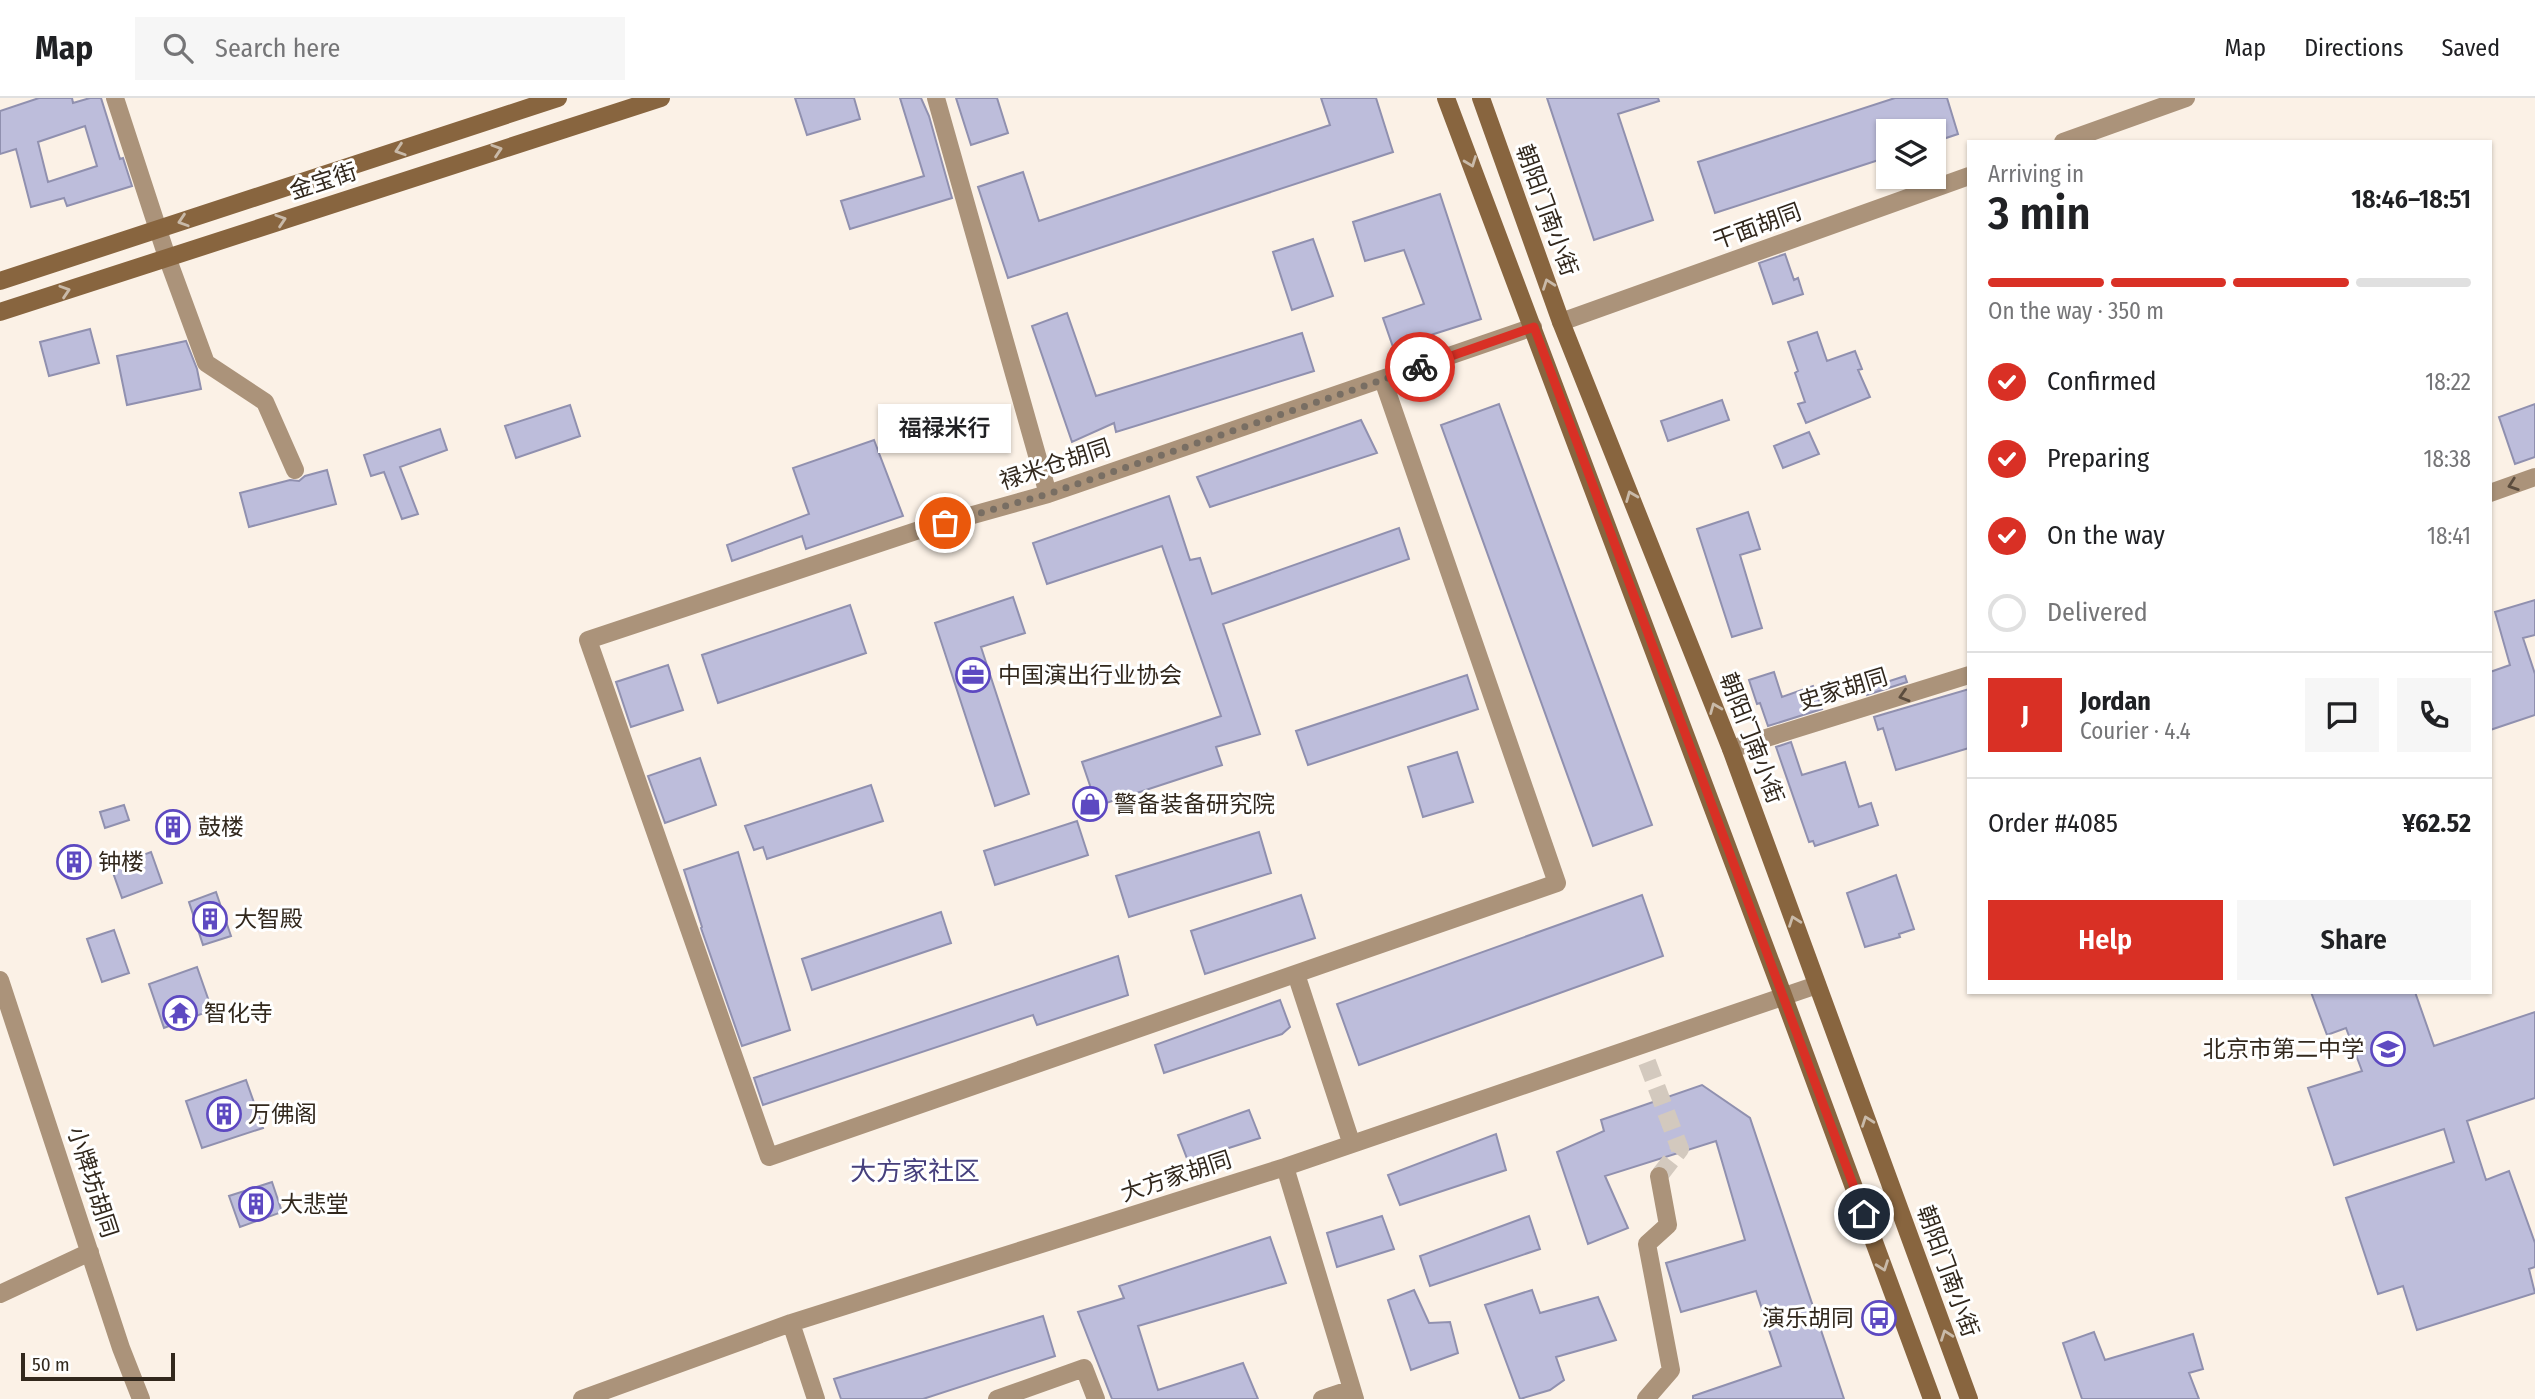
<!DOCTYPE html>
<html lang="en">
<head>
<meta charset="utf-8">
<style>
	:root { --surface:#fff; --page:#f6f6f6; --text:#202124; --muted:#757577; --line:#e0e0e0; --accent:#d93025 }
	body { margin:0; font-family:"Fira Sans Condensed","Noto Sans SC",sans-serif; background:var(--page); color:var(--text); height:100vh; display:flex; flex-direction:column; font-size:26px; white-space:nowrap }
	* { box-sizing:border-box; margin:0 }
	p { font-size:23px; color:var(--muted) }
	.icon { flex:none; width:38px; height:38px; fill:none; stroke:currentColor; stroke-width:2; stroke-linecap:round; stroke-linejoin:round }
	.map { position:relative; flex:1; overflow:hidden }
	.details { position:absolute; left:1967px; top:42px; width:525px; height:854px; display:flex; flex-direction:column; background:var(--surface); border-radius:0px; box-shadow:0 2px 5px #0004 }
	.details>* { flex:none }
	.fabs { position:absolute; left:1876px; top:21px; display:grid; gap:14px }
	.fabs a { display:grid; place-items:center; width:70px; height:70px; border-radius:0px; background:var(--surface); box-shadow:0 2px 5px #0004; font-size:35px }
	.scale { position:absolute; left:21px; bottom:18px; width:154px; box-sizing:border-box; padding-left:7px; border:4px solid #32281d; border-top:0; font-size:19px; line-height:24px; white-space:nowrap; color:#32281d; -webkit-text-stroke:5px #fff; paint-order:stroke }
	.pin { position:absolute; display:grid; place-items:center; width:60px; height:60px; color:#fff; margin:-30px; border:4px solid #fff; border-radius:50%; box-shadow:0 2px 7px #0007 }
	.courier { position:absolute; display:grid; place-items:center; width:70px; height:70px; margin:-35px; border:5px solid #d93025; border-radius:50%; background:#fff; color:#222; box-shadow:0 2px 9px #0007 }
	.bubble { position:absolute; height:49px; border-radius:0px; background:var(--surface); box-shadow:0 2px 5px #0004; font-size:23px; font-weight:600; line-height:49px; text-align:center }
	.summary em { font-style:normal; font-weight:600 }
	.summary div { display:flex; flex-direction:column-reverse }
	.summary { display:flex; align-items:center; justify-content:space-between; height:119px; padding:0 21px }
	h1 { font-size:46px; font-weight:600; line-height:52px }
	.bar { display:grid; grid-template-columns:repeat(4,1fr); gap:10px 7px; align-content:center; height:84px; padding:0 21px }
	.bar i { height:9px; border-radius:5px; background:var(--line) }
	.bar .active { background:var(--accent) }
	.bar p { grid-column:span 4 }
	.line { display:flex; align-items:center; gap:18px; padding:0 21px; border-top:2px solid var(--line) }
	.line div { flex:1 }
	.round { display:grid; place-items:center; flex:none; width:74px; height:74px; border-radius:0px; background:var(--page) }
	ol { padding:0 21px; list-style:none }
	li { display:flex; align-items:center; gap:21px; height:77px }
	li p { margin-inline-start:auto }
	li .icon { padding:7px; border-radius:50%; background:var(--accent); color:#fff; stroke-width:4 }
	li:last-child { color:var(--muted) }
	li i { width:38px; height:38px; border:4px solid var(--line); border-radius:50% }
	.cta { display:flex; gap:14px; margin-top:auto; padding:14px 21px }
	.cta a { flex:1; height:80px; border-radius:0px; background:var(--accent); color:#fff; font-size:28px; font-weight:600; line-height:80px; text-align:center }
	.cta a+a { background:var(--page); color:var(--text) }
	header { display:flex; align-items:center; gap:42px; box-sizing:border-box; height:98px; padding:0 35px; background:var(--surface); border-bottom:2px solid var(--line) }
	header strong { font-size:33px }
	nav { display:flex; gap:38px; margin-inline-start:auto; font-size:24px }
	.search { width:490px; height:63px; background:var(--page); display:flex; align-items:center; gap:18px; box-sizing:border-box; padding:0 24px; border-radius:0px; color:var(--muted); font-size:26px }
	.map>svg:first-child { display:block }
	.building { fill:#bdbddb; stroke:#9090af; stroke-width:2; fill-rule:evenodd }
	.lines { fill:none; stroke-linecap:round; stroke-linejoin:round }
	.street-tunnel { stroke:#d3c9be; stroke-width:18; stroke-dasharray:18 9; stroke-linecap:butt }
	.street { stroke:#ab937a; stroke-width:18 }
	.secondary { stroke:#88653f; stroke-width:18 }
	.oneway { stroke:#c9baa9 }
	.oneway2 { stroke:#5c4d3e }
	.done { stroke:#786e63; stroke-width:7; stroke-dasharray:0 12.6 }
	.route { stroke:#d93025; stroke-width:9 }
	.labels { text-anchor:middle; stroke-width:6; stroke-linejoin:round; paint-order:stroke }
	.street-label { font-size:23px; fill:#32281d; stroke:#fff }
	.poi-label { font-size:23px; fill:#32281d; stroke:#fff; text-anchor:start }
	.quarter-label { font-size:26px; fill:#46407d; stroke:#fff }
</style>
</head>
<body>
<header>
<strong>Map</strong>
<div class="search"><svg class="icon" aria-label="search" viewBox="0 0 24 24"><circle cx="10" cy="10" r="6"/><path d="M15 15l6 6"/></svg>Search here</div>
<nav><a>Map</a><a>Directions</a><a>Saved</a></nav>
</header>
<div class="map">
<svg width="2535" height="1301" viewBox="0 0 2535 1301">
	<rect width="100%" height="100%" fill="#fbf1e6"/>
	<path class="building" d="M39 0H72L73 5 90 0H101L120 61 123 60 132 88 67 108 64 100 31 109 16 51 0 56V13ZM85 28 97 68 48 84 38 44Z
		M795 0H854L860 21 807 37Z
		M900 0H921L929 18 952 100 850 131 841 103 924 78Z
		M956 0H997L1008 35 971 47Z
		M1321 0H1376L1393 54 1008 180 978 89 1023 74 1039 123 1330 27Z
		M1547 0H1658L1659 3 1618 16 1653 122 1594 142Z
		M1895 0H1947L1958 36 1934 44V33H1888V59L1715 115 1698 64Z
		M1440 96 1481 221 1393 249 1383 220 1424 206 1404 152 1365 163 1353 124Z
		M1313 141 1333 198 1292 212 1273 154Z
		M1785 156 1794 182 1798 180 1803 196 1773 206 1759 165Z
		M1067 215 1096 298 1302 235 1314 273 1116 334 1114 325 1072 344 1032 228Z
		M90 231 99 265 49 278 40 244Z
		M1817 234 1827 263 1855 253 1862 271 1858 272 1870 299 1806 325 1798 306 1805 304 1795 275 1798 273 1788 244Z
		M186 243 197 271 201 291 127 307 117 258Z
		M1722 302 1729 322 1668 343 1661 323Z
		M1499 306 1652 727 1593 748 1441 327Z
		M2535 306V359L2515 366 2499 319Z
		M570 307 580 338 516 360 505 328Z
		M1361 322 1377 355 1210 409 1197 379Z
		M440 331 447 352 400 369 418 416 402 421 384 374 371 378 364 357Z
		M1809 334 1819 356 1783 370 1774 348Z
		M874 342 903 418 806 451 802 438 732 463 727 447 809 416 793 370Z
		M327 372 336 406 249 429 240 395 290 382 299 383 305 378Z
		M1169 398 1190 462 1200 460 1212 496 1399 430 1409 461 1223 526 1260 636 1216 649 1222 667 1097 708 1082 664 1221 618 1162 448 1047 486 1033 445Z
		M1748 414 1760 451 1740 457 1762 530 1732 539 1697 431Z
		M1013 499 1025 535 981 549 1029 696 995 708 935 525Z
		M2535 502V537L2523 540 2535 576V617L2490 632V574L2510 567 2495 514Z
		M850 507 866 555 718 605 702 557Z
		M668 567 683 612 631 629 616 584Z
		M1774 574 1782 599 1813 588 1822 611 1768 628 1760 605 1757 606 1749 582Z
		M1467 577 1478 611 1308 667 1296 633Z
		M1905 578 1907 584 1867 597 1865 591Z
		M1969 591V650L1896 672 1883 630 1878 632 1874 619Z
		M1791 644 1802 677 1845 664 1859 709 1871 705 1878 727 1815 748 1813 743 1809 744 1776 649Z
		M1457 654 1473 704 1423 719 1408 669Z
		M700 660 716 707 665 725 648 678Z
		M871 687 883 723 767 761 763 749 754 752 745 728Z
		M124 707 129 722 105 730 100 714Z
		M180 716 187 735 167 742 160 723Z
		M1077 723 1088 757 995 787 984 753Z
		M1259 734 1271 775 1129 819 1116 778Z
		M81 751 88 770 68 777 61 758Z
		M151 754 162 785 122 800 111 769Z
		M738 754 790 932 742 948 701 830 702 829 684 772Z
		M1896 777 1914 831 1899 836 1900 839 1865 849 1847 795Z
		M216 794 231 838 203 847 189 804Z
		M1301 797 1315 840 1205 876 1191 833Z
		M1642 797 1663 858 1359 967 1337 906Z
		M941 814 951 845 812 892 802 861Z
		M114 832 129 875 102 884 87 841Z
		M1118 858 1128 897 1037 927 1033 917 763 1007 754 980Z
		M197 869 212 912 164 930 149 886Z
		M2311 894H2415L2434 948 2535 914V1000L2467 1023 2486 1082 2509 1073 2535 1145V1169L2529 1171 2535 1195 2417 1232 2403 1188 2378 1196 2346 1100 2454 1064 2444 1031 2334 1067 2308 990 2362 973 2346 930 2327 937Z
		M1280 902 1290 929 1282 936 1164 975 1155 947Z
		M246 982 263 1030 202 1050 186 1003Z
		M1702 987 1750 1020 1844 1301H1693V1298L1781 1268 1756 1193 1681 1214 1666 1165 1745 1142 1716 1043 1605 1078 1628 1130 1588 1146 1557 1054 1604 1033 1601 1022Z
		M1249 1012 1260 1040 1188 1063 1178 1037Z
		M1496 1036 1506 1072 1400 1107 1388 1077Z
		M272 1084 282 1114 240 1129 229 1098Z
		M1382 1118 1394 1151 1337 1169 1327 1135Z
		M1529 1118 1540 1151 1430 1188 1420 1158Z
		M1270 1139 1286 1185 1138 1228 1158 1292 1243 1265 1258 1301H1112L1078 1214 1124 1200 1119 1188Z
		M1414 1192 1429 1225 1450 1224 1458 1255 1411 1272 1388 1202Z
		M1532 1192 1540 1215 1598 1199 1616 1242 1556 1259 1564 1282 1550 1292 1520 1301 1485 1207Z
		M1043 1218 1055 1258 923 1301H841L834 1281Z
		M2094 1234 2105 1262 2193 1236 2203 1271 2189 1275 2199 1301H2082L2063 1245Z"/>
	<g class="lines">
		<path class="street-tunnel" d="M1647 964 1680 1051 1659 1078"/>
		<path class="street" d="M115 0 167 159 206 265 265 304 295 372
			M936 0 1048 396
			M2063 44 2186 0
			M1561 224 1969 78
			M1383 282 1557 785 769 1059 588 542 919 432 1048 396 1533 229
			M2490 395 2535 379
			M1731 651 1969 577
			M1296 876 1351 1044
			M0 882 121 1250 141 1301
			M1285 1069 1355 1301
			M0 1196 90 1154
			M791 1225 816 1301
			M582 1301 791 1225 1285 1069 1817 887
			M997 1301 1084 1270 1096 1301
			M1322 1301 1352 1291
			M1646 1301 1671 1272 1647 1146 1668 1127 1659 1078"/>
		<path class="secondary" d="M1446 0 1783 897 1932 1301
			M1481 0 1561 224 1731 651 1969 1301
			M0 183 558 0
			M0 214 661 0"/>
	</g>
	<defs><path id="oneway-chevron" d="M-2-3.5L2.5 0L-2 3.5" fill="none" stroke-width="1.6" stroke-linecap="round" stroke-linejoin="round" transform="scale(1.75)"/></defs>
	<g class="oneway">
		<use href="#oneway-chevron" transform="translate(400 52) rotate(162)"/>
		<use href="#oneway-chevron" transform="translate(497 52) rotate(-18)"/>
		<use href="#oneway-chevron" transform="translate(1471 64) rotate(69)"/>
		<use href="#oneway-chevron" transform="translate(281 122) rotate(-18)"/>
		<use href="#oneway-chevron" transform="translate(183 123) rotate(162)"/>
		<use href="#oneway-chevron" transform="translate(1548 186) rotate(-110)"/>
		<use href="#oneway-chevron" transform="translate(65 193) rotate(-18)"/>
		<use href="#oneway-chevron" transform="translate(1631 398) rotate(-112)"/>
		<use href="#oneway-chevron" transform="translate(1715 610) rotate(-112)"/>
		<use href="#oneway-chevron" transform="translate(1794 823) rotate(-110)"/>
		<use href="#oneway-chevron" transform="translate(1867 1023) rotate(-110)"/>
		<use href="#oneway-chevron" transform="translate(1883 1168) rotate(70)"/>
		<use href="#oneway-chevron" transform="translate(1946 1237) rotate(-110)"/>
	</g>
	<g class="oneway2">
		<use href="#oneway-chevron" transform="translate(2513 387) rotate(161)"/>
		<use href="#oneway-chevron" transform="translate(1904 598) rotate(163)"/>
	</g>
	<g class="lines">
		<path class="done" d="M945 425 1048 396 1420 269"/>
		<path class="route" d="M1420 269 1534 229 1864 1116"/>
	</g>
	<defs>
		<g id="office-ring" transform="scale(1.75)"><circle r="9.5" fill="#fff" stroke="#5d49c1" stroke-width="1.5"/><path d="M-6-3h4V-5.5h4V-3h4V5H-6ZM-1-4.5V-3h2v-1.5ZM-6 0V1H6V0Z" fill="#5d49c1"/></g>
		<g id="shop-ring" transform="scale(1.75)"><circle r="9.5" fill="#fff" stroke="#5d49c1" stroke-width="1.5"/><path d="M-5-2.5h2.3a2.7 3.5 0 0 1 5.4 0H5L5.5 6h-11ZM-1.5-2.5h3a1.5 2.3 0 0 0-3 0Z" fill="#5d49c1"/></g>
		<g id="building-ring" transform="scale(1.75)"><circle r="9.5" fill="#fff" stroke="#5d49c1" stroke-width="1.5"/><path d="M-4-6H4V6H1V3H-1V6H-4ZM-2.5-4.3h1.7v1.8h-1.7ZM.8-4.3h1.7v1.8H.8ZM-2.5-1h1.7V.8h-1.7ZM.8-1h1.7V.8H.8Z" fill="#5d49c1"/></g>
		<g id="temple-ring" transform="scale(1.75)"><circle r="9.5" fill="#fff" stroke="#5d49c1" stroke-width="1.5"/><path d="M0-6L5-2H3V0L6.5 2.5H4V6H1.5V3h-3V6H-4V2.5H-6.5L-3 0V-2H-5Z" fill="#5d49c1"/></g>
		<g id="school-ring" transform="scale(1.75)"><circle r="9.5" fill="#fff" stroke="#5d49c1" stroke-width="1.5"/><path d="M0-5L7-2L0 1L-7-2ZM-4 1L0 2.5L4 1V4Q0 6-4 4Z" fill="#5d49c1"/></g>
		<g id="bus-ring" transform="scale(1.75)"><circle r="9.5" fill="#fff" stroke="#5d49c1" stroke-width="1.5"/><path d="M-5-6H5V4H4V6H2V4H-2V6H-4V4H-5ZM-3.5-4V0h7V-4ZM-3.5 1.2v1.5H-2V1.2ZM2 1.2v1.5H3.5V1.2Z" fill="#5d49c1"/></g>
	</defs>
	<g fill-rule="evenodd">
		<use href="#office-ring" x="973" y="577"/>
		<use href="#shop-ring" x="1090" y="706"/>
		<use href="#building-ring" x="173" y="729"/>
		<use href="#building-ring" x="74" y="764"/>
		<use href="#building-ring" x="210" y="821"/>
		<use href="#temple-ring" x="180" y="915"/>
		<use href="#school-ring" x="2388" y="951"/>
		<use href="#building-ring" x="224" y="1016"/>
		<use href="#building-ring" x="256" y="1106"/>
		<use href="#bus-ring" x="1879" y="1220"/>
	</g>
	<g class="labels">
		<g class="street-label">
			<text transform="translate(323 83) rotate(-18)" y="8">金宝街</text>
			<text transform="translate(1547 112) rotate(70)" y="8">朝阳门南小街</text>
			<text transform="translate(1757 128) rotate(-20)" y="8">干面胡同</text>
			<text transform="translate(1055 366) rotate(-18)" y="8">禄米仓胡同</text>
			<text transform="translate(1843 591) rotate(-17)" y="8">史家胡同</text>
			<text transform="translate(1752 640) rotate(69)" y="8">朝阳门南小街</text>
			<text transform="translate(1176 1078) rotate(-18)" y="8">大方家胡同</text>
			<text transform="translate(93 1084) rotate(72)" y="8">小牌坊胡同</text>
			<text transform="translate(1948 1173) rotate(70)" y="8">朝阳门南小街</text>
		</g>
		<g class="poi-label">
			<text x="998" y="585">中国演出行业协会</text>
			<text x="1114" y="714">警备装备研究院</text>
			<text x="198" y="737">鼓楼</text>
			<text x="98" y="772">钟楼</text>
			<text x="234" y="829">大智殿</text>
			<text x="204" y="923">智化寺</text>
			<text x="2364" y="959" text-anchor="end">北京市第二中学</text>
			<text x="248" y="1024">万佛阁</text>
			<text x="280" y="1114">大悲堂</text>
			<text x="1854" y="1228" text-anchor="end">演乐胡同</text>
		</g>
		<g class="quarter-label">
			<text x="915" y="1082">大方家社区</text>
		</g>
	</g>
</svg>
<div class="fabs">
<a><svg class="icon" aria-label="layers" viewBox="0 0 24 24"><path d="M12 4l9 5-9 5-9-5zM3 14l9 5 9-5"/></svg></a>
</div>
<div class="scale">50 m</div>
<div class="pin" style="left:945px;top:425px;background:#ea580c"><svg class="icon" aria-label="bag" viewBox="0 0 24 24"><path d="M5 8h14l-1 12H6zM9 8a3 3 0 0 1 6 0"/></svg></div>
<div class="pin" style="left:1864px;top:1116px;background:#1f2937"><svg class="icon" aria-label="home" viewBox="0 0 24 24"><path d="M3 11l9-7 9 7M6 9v11h12V9"/></svg></div>
<div class="courier" style="left:1420px;top:269px"><svg class="icon" aria-label="bike" viewBox="0 0 24 24"><circle cx="6" cy="16" r="4"/><circle cx="18" cy="16" r="4"/><path d="M6 16l4-8h5l3 8M10 8l3 8H6M13 5h3"/></svg></div>
<div class="bubble" style="left:878px;top:306px;width:133px">福禄米行</div>
<section class="details">
<div class="summary"><div><h1>3 min</h1><p>Arriving in</p></div><em>18:46–18:51</em></div>
<div class="bar"><i class="active"></i><i class="active"></i><i class="active"></i><i></i><p>On the way · 350 m</p></div>
<ol>
<li><svg class="icon" aria-label="check" viewBox="0 0 24 24"><path d="M5 12l5 5 9-10"/></svg>Confirmed<p>18:22</p></li>
<li><svg class="icon" aria-label="check" viewBox="0 0 24 24"><path d="M5 12l5 5 9-10"/></svg>Preparing<p>18:38</p></li>
<li><svg class="icon" aria-label="check" viewBox="0 0 24 24"><path d="M5 12l5 5 9-10"/></svg>On the way<p>18:41</p></li>
<li><i></i>Delivered</li>
</ol>
<div class="line" style="height:126px"><b class="round" style="background:var(--accent);color:#fff">J</b><div><b>Jordan</b><p>Courier · 4.4</p></div><a class="round"><svg class="icon" aria-label="chat" viewBox="0 0 24 24"><path d="M4 5h16v11H9l-5 4z"/></svg></a><a class="round"><svg class="icon" aria-label="phone" viewBox="0 0 24 24"><path d="M5 4h4l2 5-3 2q2 4 5 5l2-3 5 2v4C11 20 4 13 5 4z"/></svg></a></div>
<div class="line" style="height:91px"><div>Order #4085</div><b>¥62.52</b></div>
<div class="cta"><a>Help</a><a>Share</a></div>
</section>
</div>
</body>
</html>
